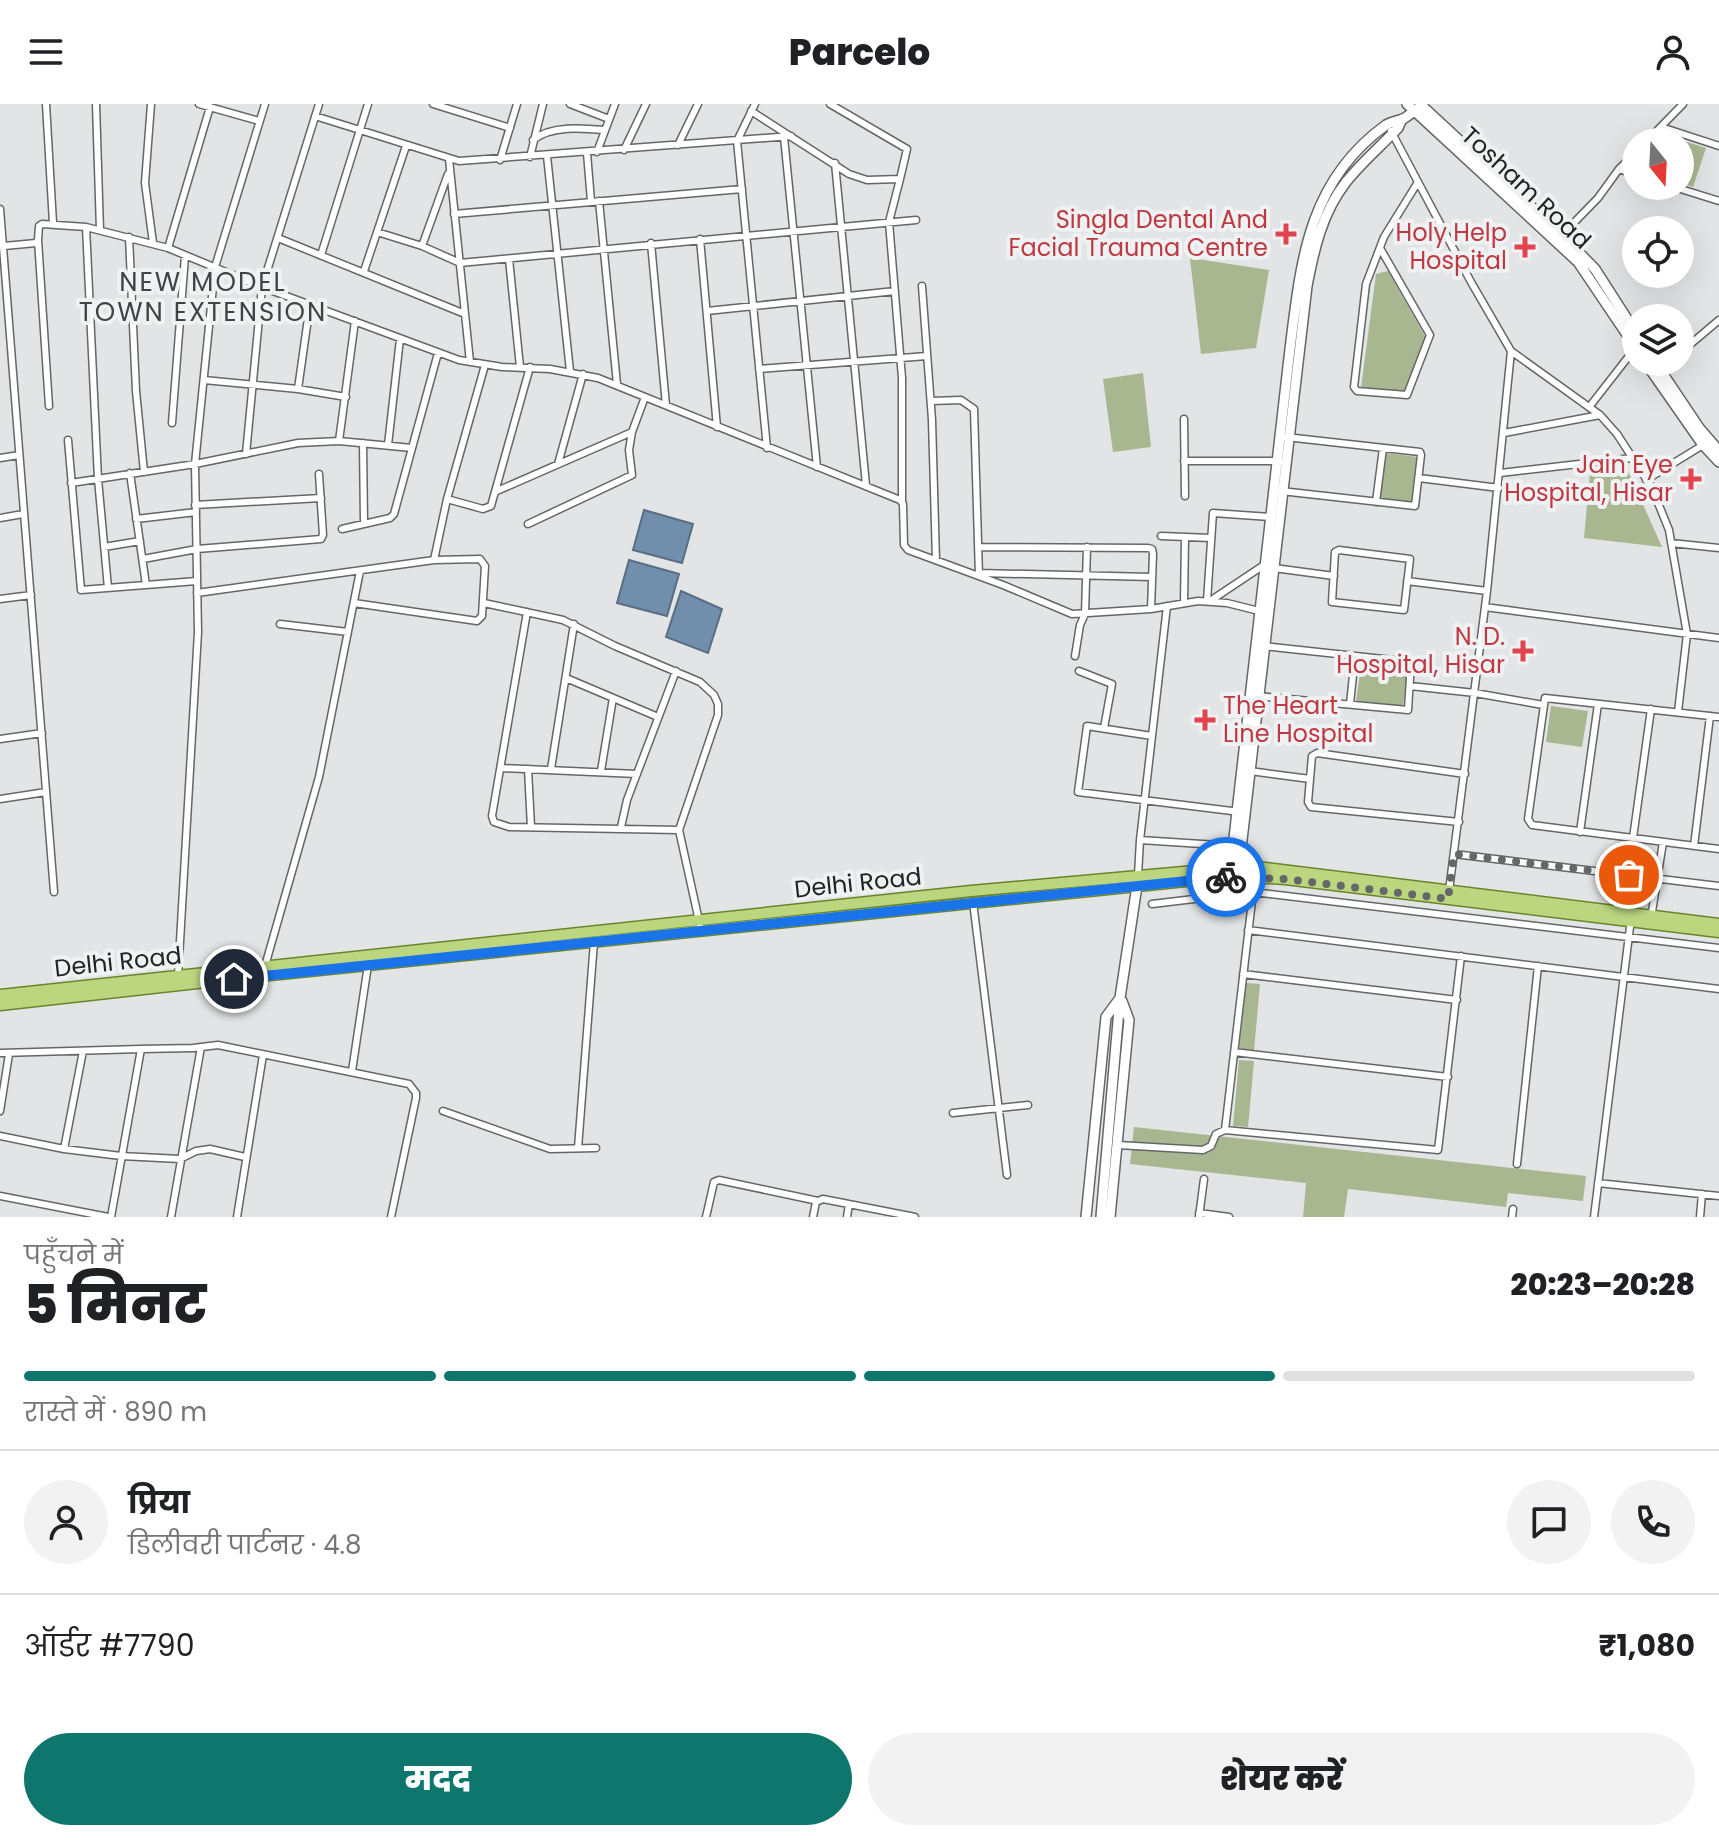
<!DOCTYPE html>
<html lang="hi">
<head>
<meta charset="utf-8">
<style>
	:root { --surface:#fff; --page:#f2f2f2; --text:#202124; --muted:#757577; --line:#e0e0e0; --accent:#0f766e }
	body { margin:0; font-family:Poppins,"Noto Sans Devanagari",sans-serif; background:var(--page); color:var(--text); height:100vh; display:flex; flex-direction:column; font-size:30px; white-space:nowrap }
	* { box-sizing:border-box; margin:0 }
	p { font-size:26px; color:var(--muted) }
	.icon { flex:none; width:44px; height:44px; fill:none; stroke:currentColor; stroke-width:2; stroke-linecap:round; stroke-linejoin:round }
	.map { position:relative; height:1113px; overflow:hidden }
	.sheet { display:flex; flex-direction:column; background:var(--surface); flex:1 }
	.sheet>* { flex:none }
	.needle { width:52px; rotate:162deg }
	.controls { position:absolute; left:1622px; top:24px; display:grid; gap:16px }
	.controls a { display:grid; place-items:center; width:72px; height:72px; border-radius:50%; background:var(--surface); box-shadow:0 8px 32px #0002; font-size:40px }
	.pin { position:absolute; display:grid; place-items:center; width:68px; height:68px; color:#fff; margin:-34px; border:4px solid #fff; border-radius:50%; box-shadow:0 2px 8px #0007 }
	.courier { position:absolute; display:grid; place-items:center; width:80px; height:80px; margin:-40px; border:6px solid #1a73e8; border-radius:50%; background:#fff; color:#222; box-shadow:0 2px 10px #0007 }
	.headline em { font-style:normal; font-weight:800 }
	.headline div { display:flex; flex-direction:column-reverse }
	.headline { display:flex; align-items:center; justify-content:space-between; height:136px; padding:0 24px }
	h1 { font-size:52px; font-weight:800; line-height:60px }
	.bar { display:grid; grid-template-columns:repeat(4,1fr); gap:12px 8px; align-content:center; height:96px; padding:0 24px }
	.bar i { height:10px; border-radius:6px; background:var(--line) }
	.bar .selected { background:var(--accent) }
	.bar p { grid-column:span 4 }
	.line { display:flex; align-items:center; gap:20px; padding:0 24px; border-top:2px solid var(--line) }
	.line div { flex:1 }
	.round { display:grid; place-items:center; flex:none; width:84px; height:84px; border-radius:42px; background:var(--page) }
	.cta { display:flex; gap:16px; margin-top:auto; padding:16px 24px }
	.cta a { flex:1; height:92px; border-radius:48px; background:var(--accent); color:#fff; font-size:32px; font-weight:800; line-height:92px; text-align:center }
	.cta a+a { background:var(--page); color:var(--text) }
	header { display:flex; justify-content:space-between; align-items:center; height:104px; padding:0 24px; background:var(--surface); font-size:36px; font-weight:800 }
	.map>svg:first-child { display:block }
	.green { fill:#a8b790 }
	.water { fill:#718eac; stroke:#596e83; stroke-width:2 }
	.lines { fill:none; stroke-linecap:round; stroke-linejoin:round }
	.street-casing { stroke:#646667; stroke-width:9 }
	.secondary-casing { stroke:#646667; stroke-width:12 }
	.primary-casing { stroke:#6a8529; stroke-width:13 }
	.street { stroke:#fff; stroke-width:6 }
	.secondary { stroke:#fff; stroke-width:9 }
	.primary { stroke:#bcd680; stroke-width:10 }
	.done { stroke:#656768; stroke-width:8; stroke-dasharray:0 14.4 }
	.route { stroke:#1a73e8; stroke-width:10 }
	.health-dot { fill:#e0444e; stroke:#eff1f3; stroke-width:3 }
	.labels { text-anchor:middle; stroke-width:8; stroke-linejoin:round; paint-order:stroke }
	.street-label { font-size:24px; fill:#222324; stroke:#eff1f3 }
	.health-label { font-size:24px; fill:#be3a42; stroke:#eff1f3; text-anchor:end }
	.neighbourhood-label { font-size:26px; letter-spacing:2px; fill:#414344; stroke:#eff1f3 }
</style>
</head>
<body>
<header><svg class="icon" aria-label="menu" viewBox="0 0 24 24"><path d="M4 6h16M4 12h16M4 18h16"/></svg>Parcelo<svg class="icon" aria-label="person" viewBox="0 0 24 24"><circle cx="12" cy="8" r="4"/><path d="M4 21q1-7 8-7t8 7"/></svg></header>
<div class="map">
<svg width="1719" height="1113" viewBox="0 0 1719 1113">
	<rect width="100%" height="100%" fill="#e2e4e5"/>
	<path class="green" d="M1668 32 1706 44 1693 83 1680 79V38H1661Z
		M1190 154 1269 166 1256 244 1201 250Z
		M1388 167 1426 234 1406 288 1361 284 1376 170Z
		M1143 269 1151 343 1113 348 1103 275Z
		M1386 349 1418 353 1412 398 1380 394Z
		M1618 365 1628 367 1662 443 1584 434 1590 370Z
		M1362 557 1408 564 1403 603 1356 597Z
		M1551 602 1588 607 1582 643 1546 638Z
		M1246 879 1260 880 1254 947 1239 945Z
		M1239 956 1254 957 1248 1023 1233 1022Z
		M1134 1023 1586 1072 1583 1097 1508 1089 1506 1103 1348 1085 1344 1113H1303L1306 1079 1130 1060Z"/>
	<path class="water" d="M644 406 693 420 682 459 633 446Z
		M629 456 679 470 667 512 617 499Z
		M681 487 722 505 708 549 666 533Z"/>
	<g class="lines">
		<g class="street-casing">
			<path id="street" d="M46 0 53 119
				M96 0 100 126
				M151 0 145 79 153 139
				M199 0 259 17
				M433 0 510 24
				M570 0 609 15
				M755 0 737 37 767 344
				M830 0 907 45 900 75
				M751 7 849 70 867 76 900 75 889 118 902 274V397
				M315 12 459 57 791 32
				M1661 23 1719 42
				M1391 27 1471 178 1511 247 1600 311 1617 330 1652 384 1669 426 1687 530 1678 608
				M784 33 817 363
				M533 36C551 21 583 24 605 26
				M1646 38 1683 0
				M678 41 698 0
				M624 46 646 0
				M597 48 615 0
				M587 49 591 97
				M547 52 570 267
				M530 53 543 0
				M449 55 470 258
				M500 56 517 0
				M835 59 866 381
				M1619 65 1636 71
				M1671 82 1719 97
				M599 97 617 280
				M0 105 54 788
				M454 110 742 85
				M86 123 98 375 108 484
				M377 128 422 142 460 159 916 116
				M1562 131 1598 94 1619 65 1636 48
				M129 133 136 287 144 368
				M278 134 465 210
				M700 135 717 323
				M38 136 49 302
				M651 139 666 301
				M4 142 36 139 38 136 39 122 42 120 86 123 168 144 262 183 459 256 502 263 550 265 598 274 900 396 903 400 904 441 908 446 1003 481 1072 510 1151 505 1198 497 1227 499 1263 508
				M422 142 448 70
				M168 144 210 3
				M1380 144 1430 231 1407 291 1357 287 1354 283 1366 180 1384 133 1418 78
				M321 151 368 0
				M509 155 520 263
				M364 167 406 42
				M922 182 932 316 936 456
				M707 207 895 187
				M1680 249 1719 216
				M759 265 927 252
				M1660 266 1670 258
				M204 276 298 285 346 293
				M298 285 310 200
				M931 297 961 296 974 305 979 472
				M1590 302 1636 243
				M1184 315 1185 392
				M172 319 185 152
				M1504 329 1600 311
				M68 336 81 486 197 477
				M339 337 355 217
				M363 339 364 419
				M388 341 400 235
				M246 350 262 183 319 0
				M0 354 19 351
				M1184 357H1281
				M558 360 583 270
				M130 369 146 481
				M1500 369 1632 354
				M1419 374 1499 384
				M1646 376 1703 341
				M71 379 195 360 298 339 339 337 412 344
				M497 387 632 328 645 293
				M1281 387 1415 402 1421 351 1420 348 1286 333
				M447 395 483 405 491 402 530 263
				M1376 398 1383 344
				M195 401 321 394
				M0 414 23 410
				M136 415 196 408
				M528 420 632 371 629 346 632 328
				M342 425 390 414 394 410 438 249
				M1161 432 1211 434
				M1671 439 1719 444
				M104 443 140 437
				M978 443 1148 444 1152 445 1153 450 1151 505
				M1339 446 1410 455 1404 506 1332 498 1335 448Z
				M143 455 197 445 321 435 323 431 319 370
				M434 456 447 395 485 261
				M1274 464 1334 472
				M979 469 1152 473
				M1407 477 1487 487
				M197 489 434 456 480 455 485 462 482 512 477 517 354 499
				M0 495 31 491
				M1207 497 1213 409 1270 413
				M1210 497 1264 461
				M484 499 563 516 615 542 700 578 714 591 718 600V611L679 726 701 826
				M1184 499 1185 433
				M1485 503 1719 534
				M527 508 492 712 494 718 509 723 679 726
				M280 520 348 528
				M1075 552 1080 521 1085 510 1087 443
				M1079 567 1112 580 1104 624
				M566 574 658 613
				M1410 582 1475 589 1543 601
				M1257 592 1408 606 1411 558 1264 542
				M1350 600 1355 552
				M1719 613 1545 594 1528 715 1532 721 1719 745
				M1152 632 1087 622 1078 688 1240 708
				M0 635 42 629
				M501 664 637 670
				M528 665 531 723
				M551 665 574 520
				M601 667 613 594
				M1250 667 1310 675
				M0 695 46 688
				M1459 718 1311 703 1308 698 1312 652 1317 649 1465 670
				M621 723 627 696 676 567
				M1580 728 1598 600
				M1633 734 1651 605
				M1140 736 1233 742
				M1694 742 1710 612
				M1454 750 1719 782
				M1138 771 1140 736 1167 502
				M1449 787 1487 487 1511 247
				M973 798 1007 1071
				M1152 800 1253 788 1719 844
				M1651 814 1663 738
				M1248 826 1719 885
				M265 862 319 673 360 467
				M1243 870 1457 896
				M178 872 198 528 195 360 215 163 265 0
				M141 945 193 944 218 941 409 980 416 989V994L391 1113
				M1234 948 1448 973
				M0 949 141 945 111 1113
				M352 967 368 861
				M0 1007 9 950
				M443 1007 550 1045 596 1044
				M953 1009 1028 1001
				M1225 1026 1256 763
				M0 1032 64 1045 121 1052 180 1055 196 1047 210 1045 245 1053
				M1118 1041 1203 1046 1211 1042 1216 1030 1225 1026 1438 1046 1461 852
				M578 1044 594 838
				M64 1045 83 947
				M1517 1060 1538 862
				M1598 1079 1719 1092
				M0 1092 108 1113
				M1199 1109 1229 1113
				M171 1113 201 943
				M237 1113 263 951
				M706 1113 714 1078 719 1076 818 1097
				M813 1113 816 1098 823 1095 915 1113
				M847 1113 849 1100
				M1199 1113 1204 1075
				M1512 1113 1513 1105
				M1594 1113 1631 815
				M1700 1113 1702 1090"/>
		</g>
		<g class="secondary-casing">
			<path id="secondary" d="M1407 0 1578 158 1636 244
				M1420 0 1562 131 1595 165 1636 229
				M1645 258 1703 341 1719 358
				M1655 258 1700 325 1719 347
				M1230 769 1290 245C1301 157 1308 77 1386 21 1391 18 1397 17 1403 15 1410 11 1417 5 1423 0
				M1238 770 1307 182C1314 145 1322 109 1346 78 1362 58 1381 42 1398 24L1402 15
				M1086 1113 1106 913 1120 894
				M1101 1113 1120 894 1138 775
				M1110 1113 1129 916 1122 897"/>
		</g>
		<g class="primary-casing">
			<path id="primary" d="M0 891 971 787 1250 762 1719 820
				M0 901 270 871 1235 772 1285 775 1719 828"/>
		</g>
		<use href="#street" class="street"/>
		<use href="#secondary" class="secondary"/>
		<use href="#primary" class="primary"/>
	</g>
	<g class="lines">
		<path class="done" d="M1226 773 1285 775 1448 795 1454 750 1629 771"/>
		<path class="route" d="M234 875 1226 773"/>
	</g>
	<g class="health-dot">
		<path d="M1282 118h8v8h8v8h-8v8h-8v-8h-8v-8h8z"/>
		<path d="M1521 131h8v8h8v8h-8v8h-8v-8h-8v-8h8z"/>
		<path d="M1687 363h8v8h8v8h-8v8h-8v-8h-8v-8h8z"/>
		<path d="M1519 535h8v8h8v8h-8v8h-8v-8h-8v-8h8z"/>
		<path d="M1201 604h8v8h8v8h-8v8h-8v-8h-8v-8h8z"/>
	</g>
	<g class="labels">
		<g class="street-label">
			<text transform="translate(1526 84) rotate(43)" y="8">Tosham Road</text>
			<text transform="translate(858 779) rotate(-6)" y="8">Delhi Road</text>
			<text transform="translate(118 858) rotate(-6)" y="8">Delhi Road</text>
		</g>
		<g class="health-label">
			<text x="1268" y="124">Singla Dental And<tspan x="1268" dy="28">Facial Trauma Centre</tspan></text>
			<text x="1507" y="137">Holy Help<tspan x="1507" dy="28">Hospital</tspan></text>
			<text x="1673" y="369">Jain Eye<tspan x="1673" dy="28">Hospital, Hisar</tspan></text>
			<text x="1505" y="541">N. D.<tspan x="1505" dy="28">Hospital, Hisar</tspan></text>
			<text x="1223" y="610" text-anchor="start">The Heart<tspan x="1223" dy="28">Line Hospital</tspan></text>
		</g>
		<g class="neighbourhood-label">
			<text x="203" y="187">NEW MODEL<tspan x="203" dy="30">TOWN EXTENSION</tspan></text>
		</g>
	</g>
</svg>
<div class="controls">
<a><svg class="needle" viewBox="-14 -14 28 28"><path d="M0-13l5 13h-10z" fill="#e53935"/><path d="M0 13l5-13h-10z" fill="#757577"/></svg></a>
<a><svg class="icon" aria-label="locate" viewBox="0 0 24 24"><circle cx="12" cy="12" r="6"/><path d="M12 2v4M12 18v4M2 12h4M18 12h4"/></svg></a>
<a><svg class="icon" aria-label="layers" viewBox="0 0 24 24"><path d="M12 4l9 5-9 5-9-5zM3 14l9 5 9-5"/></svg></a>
</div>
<div class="pin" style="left:1629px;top:771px;background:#ea580c"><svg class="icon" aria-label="bag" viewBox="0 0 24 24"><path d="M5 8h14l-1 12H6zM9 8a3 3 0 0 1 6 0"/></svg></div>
<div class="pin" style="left:234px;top:875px;background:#1f2937"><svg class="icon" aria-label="home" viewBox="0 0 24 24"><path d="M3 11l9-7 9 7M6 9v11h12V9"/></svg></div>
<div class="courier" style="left:1226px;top:773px"><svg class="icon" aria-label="bike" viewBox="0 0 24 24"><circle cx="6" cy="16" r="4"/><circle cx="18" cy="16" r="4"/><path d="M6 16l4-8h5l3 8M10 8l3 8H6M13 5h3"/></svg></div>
</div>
<section class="sheet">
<div class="headline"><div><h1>5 मिनट</h1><p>पहुँचने में</p></div><em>20:23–20:28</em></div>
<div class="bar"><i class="selected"></i><i class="selected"></i><i class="selected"></i><i></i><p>रास्ते में · 890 m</p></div>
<div class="line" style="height:144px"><a class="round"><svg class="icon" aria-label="person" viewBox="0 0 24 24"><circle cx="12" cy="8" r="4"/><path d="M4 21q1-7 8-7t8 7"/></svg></a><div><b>प्रिया</b><p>डिलीवरी पार्टनर · 4.8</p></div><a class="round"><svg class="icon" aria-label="chat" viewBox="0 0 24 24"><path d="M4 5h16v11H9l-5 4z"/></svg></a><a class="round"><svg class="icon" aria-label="phone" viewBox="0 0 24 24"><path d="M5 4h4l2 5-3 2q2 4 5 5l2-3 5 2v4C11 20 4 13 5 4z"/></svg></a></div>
<div class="line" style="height:104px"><div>ऑर्डर #7790</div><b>₹1,080</b></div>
<div class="cta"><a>मदद</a><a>शेयर करें</a></div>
</section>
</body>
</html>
